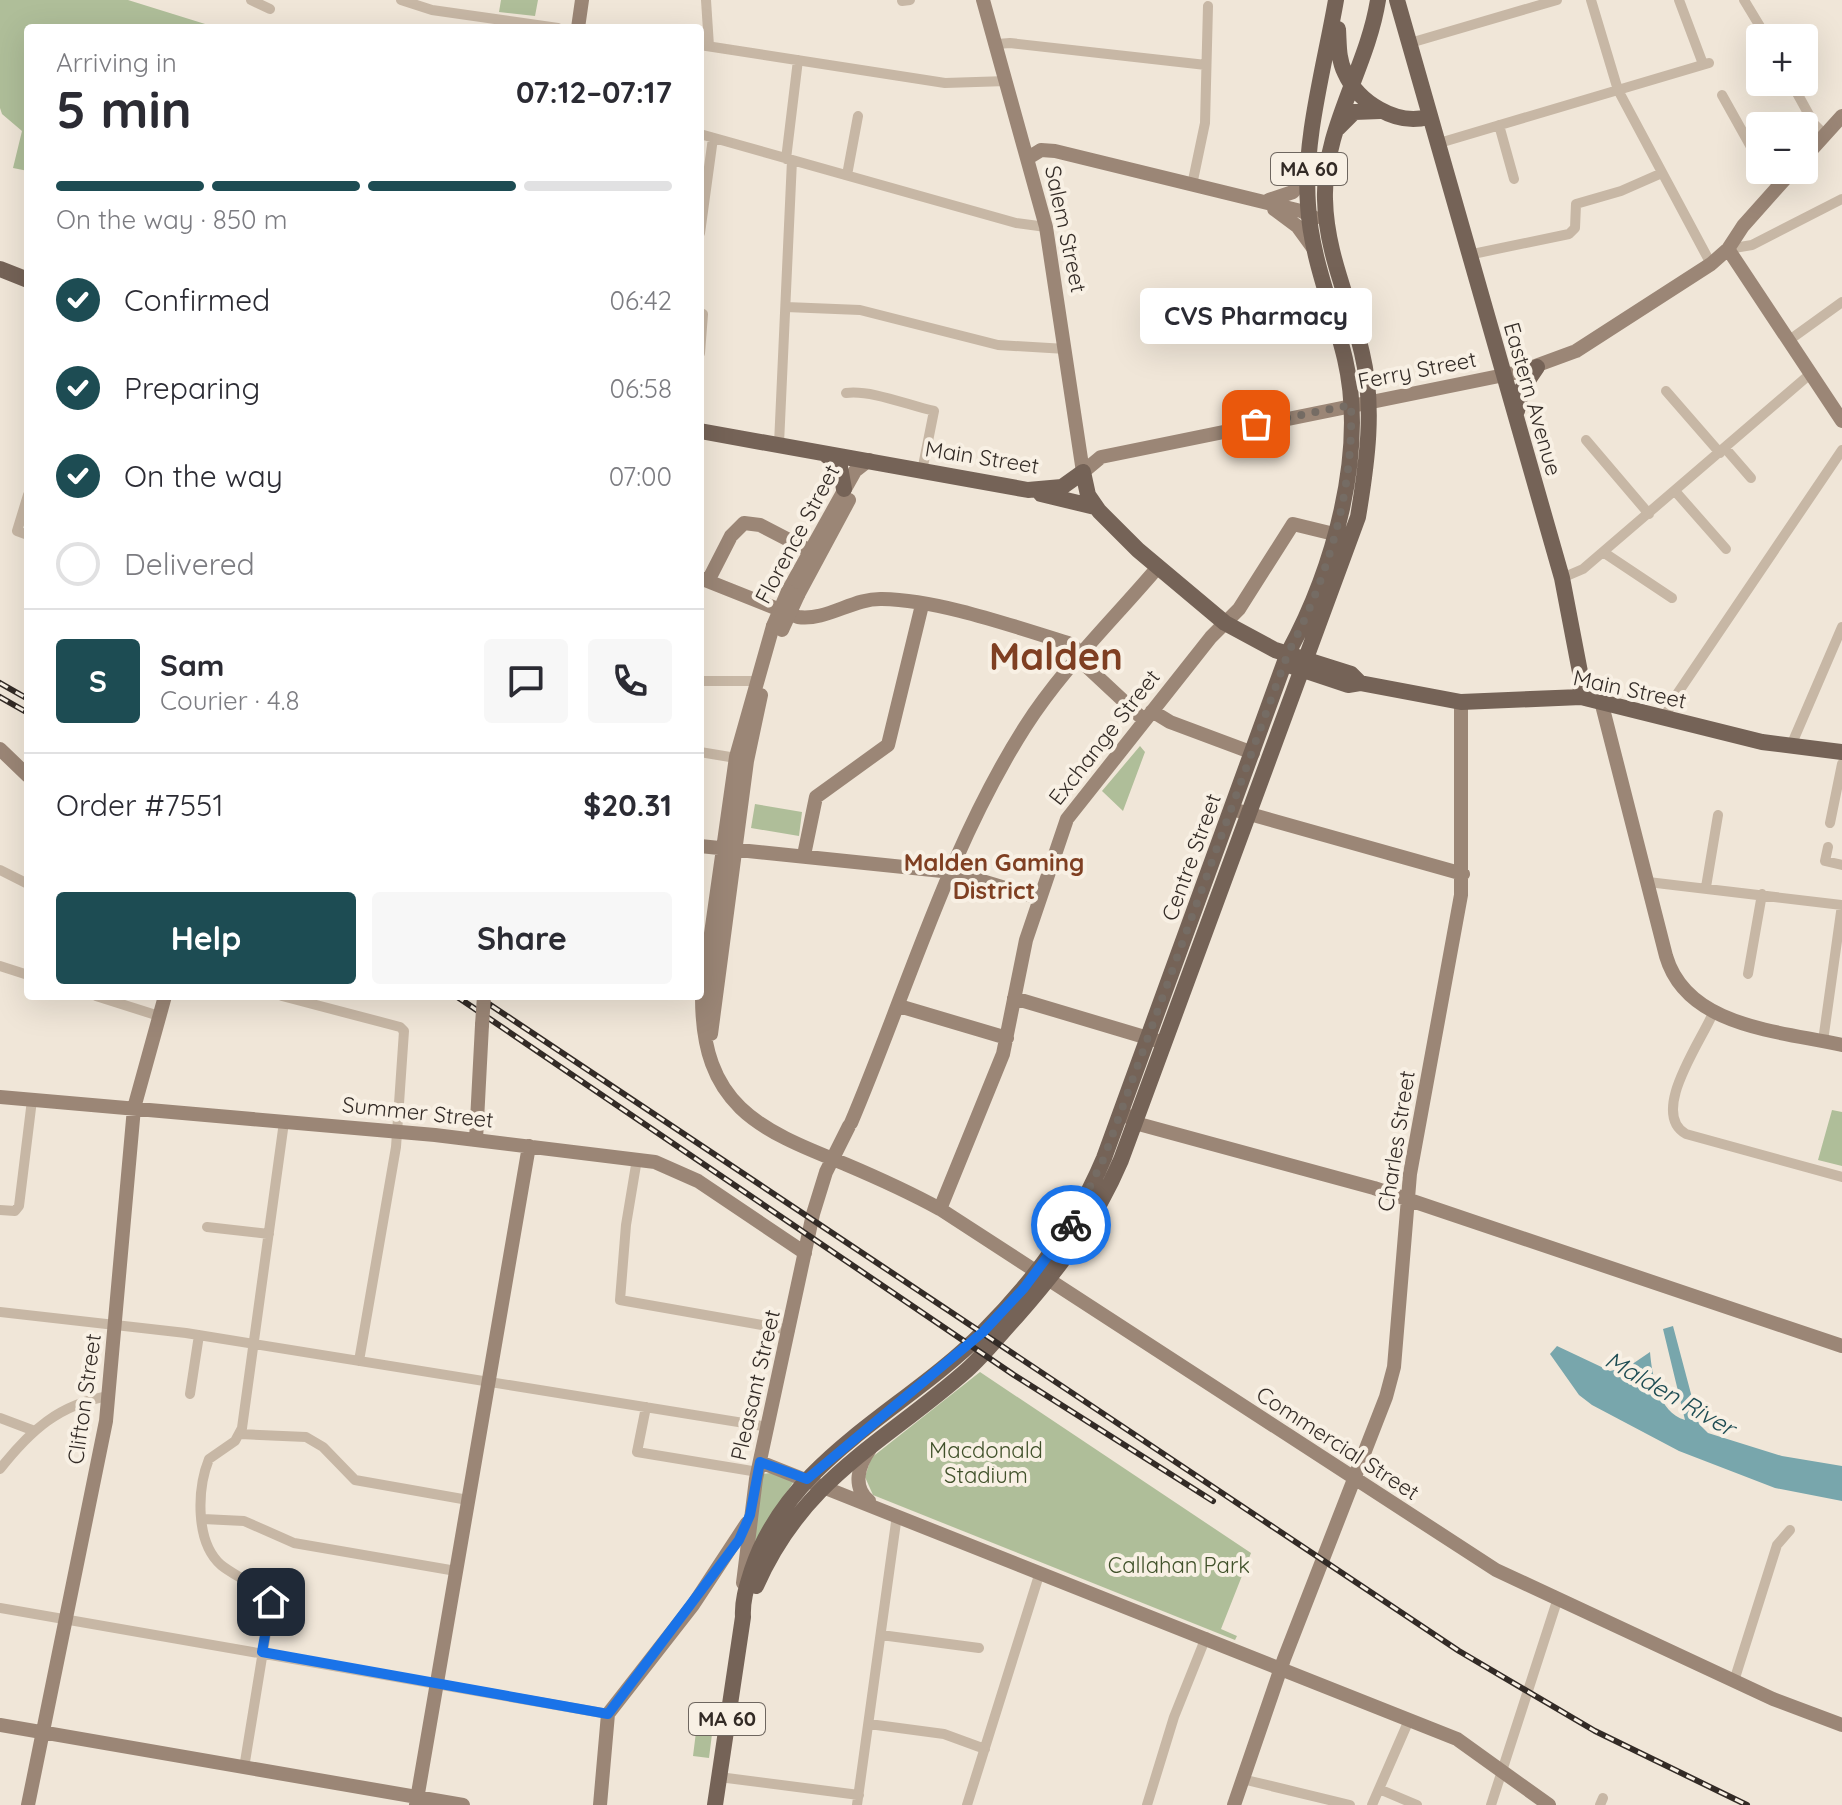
<!DOCTYPE html>
<html lang="en">
<head>
<meta charset="utf-8">
<style>
	:root { --surface:#fff; --page:#f7f7f7; --text:#2b2b33; --muted:#7c7c81; --line:#e1e1e2; --accent:#1d4c53 }
	body { margin:0; font-family:Quicksand,sans-serif; background:var(--page); color:var(--text); height:100vh; display:flex; flex-direction:column; font-size:30px; white-space:nowrap }
	* { box-sizing:border-box; margin:0 }
	p { font-size:26px; color:var(--muted) }
	.icon { flex:none; width:44px; height:44px; fill:none; stroke:currentColor; stroke-width:2; stroke-linecap:round; stroke-linejoin:round }
	.map { position:relative; flex:1; overflow:hidden }
	.sheet { position:absolute; left:24px; top:24px; width:680px; height:976px; display:flex; flex-direction:column; background:var(--surface); border-radius:8px; box-shadow:0 8px 32px #0002 }
	.sheet>* { flex:none }
	.fabs { position:absolute; left:1746px; top:24px; display:grid; gap:16px }
	.fabs a { display:grid; place-items:center; width:72px; height:72px; border-radius:8px; background:var(--surface); box-shadow:0 8px 32px #0002; font-size:40px }
	.pin { position:absolute; display:grid; place-items:center; width:68px; height:68px; color:#fff; margin:-34px; border-radius:16px; box-shadow:0 4px 12px #0006 }
	.courier { position:absolute; display:grid; place-items:center; width:80px; height:80px; margin:-40px; border:6px solid #1a73e8; border-radius:50%; background:#fff; color:#222; box-shadow:0 2px 10px #0007 }
	.bubble { position:absolute; height:56px; border-radius:8px; background:var(--surface); box-shadow:0 8px 32px #0002; font-size:26px; font-weight:700; line-height:56px; text-align:center }
	.summary em { font-style:normal; font-weight:700 }
	.summary div { display:flex; flex-direction:column-reverse }
	.summary { display:flex; align-items:center; justify-content:space-between; height:136px; padding:0 32px }
	h1 { font-size:52px; font-weight:700; line-height:60px }
	.bar { display:grid; grid-template-columns:repeat(4,1fr); gap:12px 8px; align-content:center; height:96px; padding:0 32px }
	.bar i { height:10px; border-radius:6px; background:var(--line) }
	.bar .current { background:var(--accent) }
	.bar p { grid-column:span 4 }
	.line { display:flex; align-items:center; gap:20px; padding:0 32px; border-top:2px solid var(--line) }
	.line div { flex:1 }
	.round { display:grid; place-items:center; flex:none; width:84px; height:84px; border-radius:8px; background:var(--page) }
	ol { padding:0 32px; list-style:none }
	li { display:flex; align-items:center; gap:24px; height:88px }
	li p { margin-inline-start:auto }
	li .icon { padding:8px; border-radius:50%; background:var(--accent); color:#fff; stroke-width:4 }
	li:last-child { color:var(--muted) }
	li i { width:44px; height:44px; border:4px solid var(--line); border-radius:50% }
	.primary-button { display:flex; gap:16px; margin-top:auto; padding:16px 32px }
	.primary-button a { flex:1; height:92px; border-radius:8px; background:var(--accent); color:#fff; font-size:32px; font-weight:700; line-height:92px; text-align:center }
	.primary-button a+a { background:var(--page); color:var(--text) }
	.map>svg:first-child { display:block }
	.green { fill:#afbe99 }
	.water { fill:#78a6ac }
	.lines { fill:none; stroke-linecap:round; stroke-linejoin:round }
	.street { stroke:#c7b7a5; stroke-width:10 }
	.secondary { stroke:#9b8676; stroke-width:14 }
	.primary { stroke:#756357; stroke-width:16 }
	.rail-casing { stroke:#332b26; stroke-width:6 }
	.rail { stroke:#f8f0e4; stroke-width:3; stroke-dasharray:9; stroke-linecap:butt }
	.secondary-bridge { stroke:#9b8676; stroke-width:14 }
	.done { stroke:#756c64; stroke-width:8; stroke-dasharray:0 14.4 }
	.route { stroke:#1a73e8; stroke-width:10 }
	.labels { text-anchor:middle; stroke-width:8; stroke-linejoin:round; paint-order:stroke }
	.shield { fill:#f8f0e4; stroke:#6e665f; stroke-width:2 }
	.shield-label { font-size:20px; font-weight:bold; fill:#332b26 }
	.street-label { font-size:22px; fill:#332b26; stroke:#f8f0e4 }
	.park-label { font-size:22px; fill:#40512a; stroke:#f8f0e4 }
	.neighbourhood-label { font-size:24px; font-weight:bold; fill:#7f3f22; stroke:#f8f0e4 }
	.water-label { font-size:24px; font-style:italic; fill:#1d4c53; stroke:#f8f0e4 }
	.town-label { font-size:38px; font-weight:bold; fill:#7f3f22; stroke:#f8f0e4 }
</style>
</head>
<body>
<div class="map">
<svg width="1842" height="1805" viewBox="0 0 1842 1805">
	<rect width="100%" height="100%" fill="#f0e6d8"/>
	<path class="green" d="M0 0H128L218 28H28V171L13 168 22 131 2 114 0 108Z
		M501 0H538L535 16 499 12Z
		M1140 746 1145 752 1123 811 1102 791Z
		M755 804 802 812 799 836 751 828Z
		M1832 1110 1842 1112V1166L1818 1160Z
		M980 1372 1251 1553 1221 1629 1237 1636 1235 1640 873 1495 865 1477 871 1458Z
		M771 1473 794 1481 752 1547 762 1474Z
		M698 1716 714 1718 709 1758 693 1756Z"/>
	<path class="water" d="M1673 1326 1699 1424 1708 1433 1782 1456 1842 1466V1501L1775 1488 1679 1451 1592 1405 1579 1395 1550 1354 1557 1346 1610 1371 1628 1367 1650 1352C1652 1375 1658 1412 1685 1420L1663 1329Z"/>
	<g class="lines">
		<path class="street" d="M251 0 270 9
			M401 0 432 10 558 28
			M706 0 709 46
			M1591 0 1618 90 1711 264
			M1679 0 1703 64
			M1744 0 1767 38
			M902 1 910 0
			M1410 43 1557 0
			M997 44 1010 43 1206 65
			M700 45 945 83 1007 81
			M1791 82 1814 124 1825 135
			M1722 95 1760 163
			M1499 125 1514 179
			M700 134 1016 223 1046 227
			M1436 144 1709 63
			M786 159 798 60
			M1764 170 1779 186
			M847 175 858 116
			M1192 185 1205 123 1208 6
			M700 233 713 138
			M1728 249 1752 245 1842 199
			M1468 255 1569 234 1575 228 1576 204 1621 191 1662 173
			M786 307 860 310 998 345 1066 349
			M700 314H703L700 353
			M1788 341 1842 302
			M1666 391 1720 453
			M846 393C873 390 907 405 934 411L922 471
			M1586 440 1649 514
			M779 444 792 160
			M1725 448 1751 478
			M1675 491 1726 549
			M28 495 17 531 28 535
			M1603 552 1672 598
			M1562 578 1583 569 1809 375
			M700 681H755
			M1665 717 1673 700 1842 450
			M1790 748 1842 627
			M700 752 742 759
			M1830 823 1842 764
			M1828 847 1825 861 1842 865
			M0 870 28 884
			M1648 882 1842 905
			M1706 887 1718 815
			M0 966 28 975
			M1748 974 1762 894
			M96 996 159 1016
			M282 996 400 1027 404 1031 396 1147 359 1361
			M1713 1013C1701 1042 1649 1113 1686 1134L1842 1177
			M1823 1041 1842 905
			M637 1159 626 1225 620 1300 790 1330
			M0 1210 15 1211 19 1206 32 1100
			M207 1227 269 1234
			M0 1312 186 1333 769 1427
			M190 1394 199 1335
			M646 1407 637 1452 758 1472
			M0 1418 32 1430
			M240 1434 306 1437 323 1447 355 1480 468 1500
			M0 1469C30 1431 59 1404 109 1396
			M203 1519 244 1521 294 1543 456 1571
			M0 1608 608 1714
			M881 1635 979 1648
			M1734 1681 1777 1545 1790 1530
			M869 1724 944 1734 985 1749
			M244 1768 271 1602C260 1586 236 1577 221 1565 195 1542 197 1489 209 1459L235 1441 242 1428 284 1122
			M719 1777 859 1795
			M1242 1779 1350 1805
			M1379 1789 1417 1805
			M857 1805 897 1515
			M967 1805 1040 1572
			M1147 1805 1174 1717 1206 1637
			M1372 1805 1409 1720
			M1491 1805 1557 1601
			M1600 1805 1603 1798"/>
		<path class="secondary" d="M983 0 1046 227 1083 472
			M578 28 582 0
			M1028 158 1041 150 1055 151 1301 211 1315 218
			M1804 158 1842 116
			M1269 200 1293 192 1307 172
			M1274 209 1297 226 1313 248
			M1728 249 1842 421
			M1083 472 1101 457 1519 372 1576 351 1711 264 1728 249 1743 226 1793 170
			M700 578 798 617C827 621 853 598 882 599 940 600 1012 626 1068 643L1075 648 1085 665 1144 720
			M708 581 731 536 744 523 760 525 814 553
			M788 591 855 471 869 460
			M798 595 849 500
			M773 626 736 757 702 997C702 1105 757 1129 845 1164 878 1178 909 1192 940 1209L1496 1570 1773 1699 1842 1725
			M1601 701 1666 956C1687 1028 1781 1031 1842 1045
			M1152 711 1170 722 1253 753
			M0 749 28 776
			M1232 809 1463 874
			M700 846 952 872 1039 898
			M804 855 816 797 888 745 922 605
			M1014 998 1158 1041
			M899 1006 1007 1038
			M711 1034 747 761 761 695
			M0 1097 435 1135 655 1162 698 1181 805 1253
			M1128 1116 1135 1123 1374 1188 1842 1346
			M851 1123C907 991 948 848 1025 727 1062 669 1113 620 1158 567
			M476 1140 482 1025
			M940 1209 1003 1054 1026 940 1067 819 1211 637 1239 609 1293 524 1334 534
			M760 1462 1457 1739 1549 1805
			M869 1501C852 1487 858 1466 870 1449
			M743 1583 756 1479 813 1214 826 1172 849 1126
			M0 1725 463 1805
			M28 1805 106 1421 134 1108 165 996
			M416 1805 529 1146
			M600 1805 608 1714 693 1605 747 1523
			M1234 1805 1284 1659 1386 1397 1394 1367 1410 1174 1461 895V702"/>
		<path class="primary" d="M1397 0 1562 578 1580 672 1581 697
			M1338 29C1339 44 1338 59 1345 73 1358 102 1396 126 1428 117
			M1338 128 1354 112 1380 111
			M0 269 28 280
			M1517 411 1522 389 1537 367
			M700 431 1028 490 1062 487 1083 472 1088 495 1099 511 1138 550 1225 623 1275 650 1351 674 1360 683
			M825 454 840 467 844 489
			M1041 494 1095 507
			M1291 666 1348 685 1360 683 1461 702 1581 697 1762 742 1842 752
			M756 1586C804 1477 883 1444 967 1370 985 1354 1000 1334 1017 1316 1060 1267 1095 1221 1121 1160L1358 517C1367 463 1375 407 1362 353 1350 301 1326 254 1325 199 1323 128 1367 69 1378 0
			M715 1805 743 1617C742 1600 747 1586 752 1570 789 1458 905 1411 983 1332 1034 1281 1076 1225 1104 1158L1288 653C1333 570 1367 453 1345 359 1333 308 1311 258 1308 205 1303 141 1325 64 1336 0"/>
		<g class="rail-casing">
			<path id="rail" d="M0 683 28 699
				M0 697 28 713
				M456 996 1014 1375 1213 1501
				M477 996 1459 1651 1595 1731 1747 1805"/>
		</g>
		<use href="#rail" class="rail"/>
		<path class="secondary-bridge" d="M773 626 788 591
			M782 630 798 595
			M482 1025 484 996"/>
	</g>
	<g class="lines">
		<path class="done" d="M1071 1225 1104 1158 1288 653C1328 578 1354 490 1351 405L1256 424"/>
		<path class="route" d="M271 1602 262 1652 608 1714 739 1540 750 1515 760 1462 807 1479 983 1332 1024 1288 1071 1225"/>
	</g>
	<g class="labels">
		<g class="shield">
			<rect x="1271" y="153" width="76" height="32" rx="6"/>
			<rect x="689" y="1703" width="76" height="32" rx="6"/>
		</g>
		<g class="shield-label">
			<text x="1309" y="176">MA 60</text>
			<text x="727" y="1726">MA 60</text>
		</g>
		<g class="street-label">
			<text transform="translate(1066 229) rotate(78)" y="8">Salem Street</text>
			<text transform="translate(1417 370) rotate(-11)" y="8">Ferry Street</text>
			<text transform="translate(1533 399) rotate(74)" y="8">Eastern Avenue</text>
			<text transform="translate(982 457) rotate(9)" y="8">Main Street</text>
			<text transform="translate(797 534) rotate(-62)" y="8">Florence Street</text>
			<text transform="translate(1630 689) rotate(12)" y="8">Main Street</text>
			<text transform="translate(1104 737) rotate(-52)" y="8">Exchange Street</text>
			<text transform="translate(1191 857) rotate(-70)" y="8">Centre Street</text>
			<text transform="translate(418 1112) rotate(6)" y="8">Summer Street</text>
			<text transform="translate(1396 1141) rotate(-81)" y="8">Charles Street</text>
			<text transform="translate(755 1385) rotate(-77)" y="8">Pleasant Street</text>
			<text transform="translate(84 1399) rotate(-82)" y="8">Clifton Street</text>
			<text transform="translate(1338 1443) rotate(33)" y="8">Commercial Street</text>
		</g>
		<g class="park-label">
			<text x="986" y="1458">Macdonald<tspan x="986" dy="25">Stadium</tspan></text>
			<text x="1179" y="1573">Callahan Park</text>
		</g>
		<g class="neighbourhood-label">
			<text x="994" y="871">Malden Gaming<tspan x="994" dy="28">District</tspan></text>
		</g>
		<g class="water-label">
			<text transform="translate(1670 1394) rotate(30)" y="8">Malden River</text>
		</g>
		<g class="town-label">
			<text x="1056" y="670">Malden</text>
		</g>
	</g>
</svg>
<div class="fabs">
<a>+</a>
<a>−</a>
</div>
<div class="pin" style="left:1256px;top:424px;background:#ea580c"><svg class="icon" aria-label="bag" viewBox="0 0 24 24"><path d="M5 8h14l-1 12H6zM9 8a3 3 0 0 1 6 0"/></svg></div>
<div class="pin" style="left:271px;top:1602px;background:#1f2937"><svg class="icon" aria-label="home" viewBox="0 0 24 24"><path d="M3 11l9-7 9 7M6 9v11h12V9"/></svg></div>
<div class="courier" style="left:1071px;top:1225px"><svg class="icon" aria-label="bike" viewBox="0 0 24 24"><circle cx="6" cy="16" r="4"/><circle cx="18" cy="16" r="4"/><path d="M6 16l4-8h5l3 8M10 8l3 8H6M13 5h3"/></svg></div>
<div class="bubble" style="left:1140px;top:288px;width:232px">CVS Pharmacy</div>
<section class="sheet">
<div class="summary"><div><h1>5 min</h1><p>Arriving in</p></div><em>07:12–07:17</em></div>
<div class="bar"><i class="current"></i><i class="current"></i><i class="current"></i><i></i><p>On the way · 850 m</p></div>
<ol>
<li><svg class="icon" aria-label="check" viewBox="0 0 24 24"><path d="M5 12l5 5 9-10"/></svg>Confirmed<p>06:42</p></li>
<li><svg class="icon" aria-label="check" viewBox="0 0 24 24"><path d="M5 12l5 5 9-10"/></svg>Preparing<p>06:58</p></li>
<li><svg class="icon" aria-label="check" viewBox="0 0 24 24"><path d="M5 12l5 5 9-10"/></svg>On the way<p>07:00</p></li>
<li><i></i>Delivered</li>
</ol>
<div class="line" style="height:144px"><b class="round" style="background:var(--accent);color:#fff">S</b><div><b>Sam</b><p>Courier · 4.8</p></div><a class="round"><svg class="icon" aria-label="chat" viewBox="0 0 24 24"><path d="M4 5h16v11H9l-5 4z"/></svg></a><a class="round"><svg class="icon" aria-label="phone" viewBox="0 0 24 24"><path d="M5 4h4l2 5-3 2q2 4 5 5l2-3 5 2v4C11 20 4 13 5 4z"/></svg></a></div>
<div class="line" style="height:104px"><div>Order #7551</div><b>$20.31</b></div>
<div class="primary-button"><a>Help</a><a>Share</a></div>
</section>
</div>
</body>
</html>
